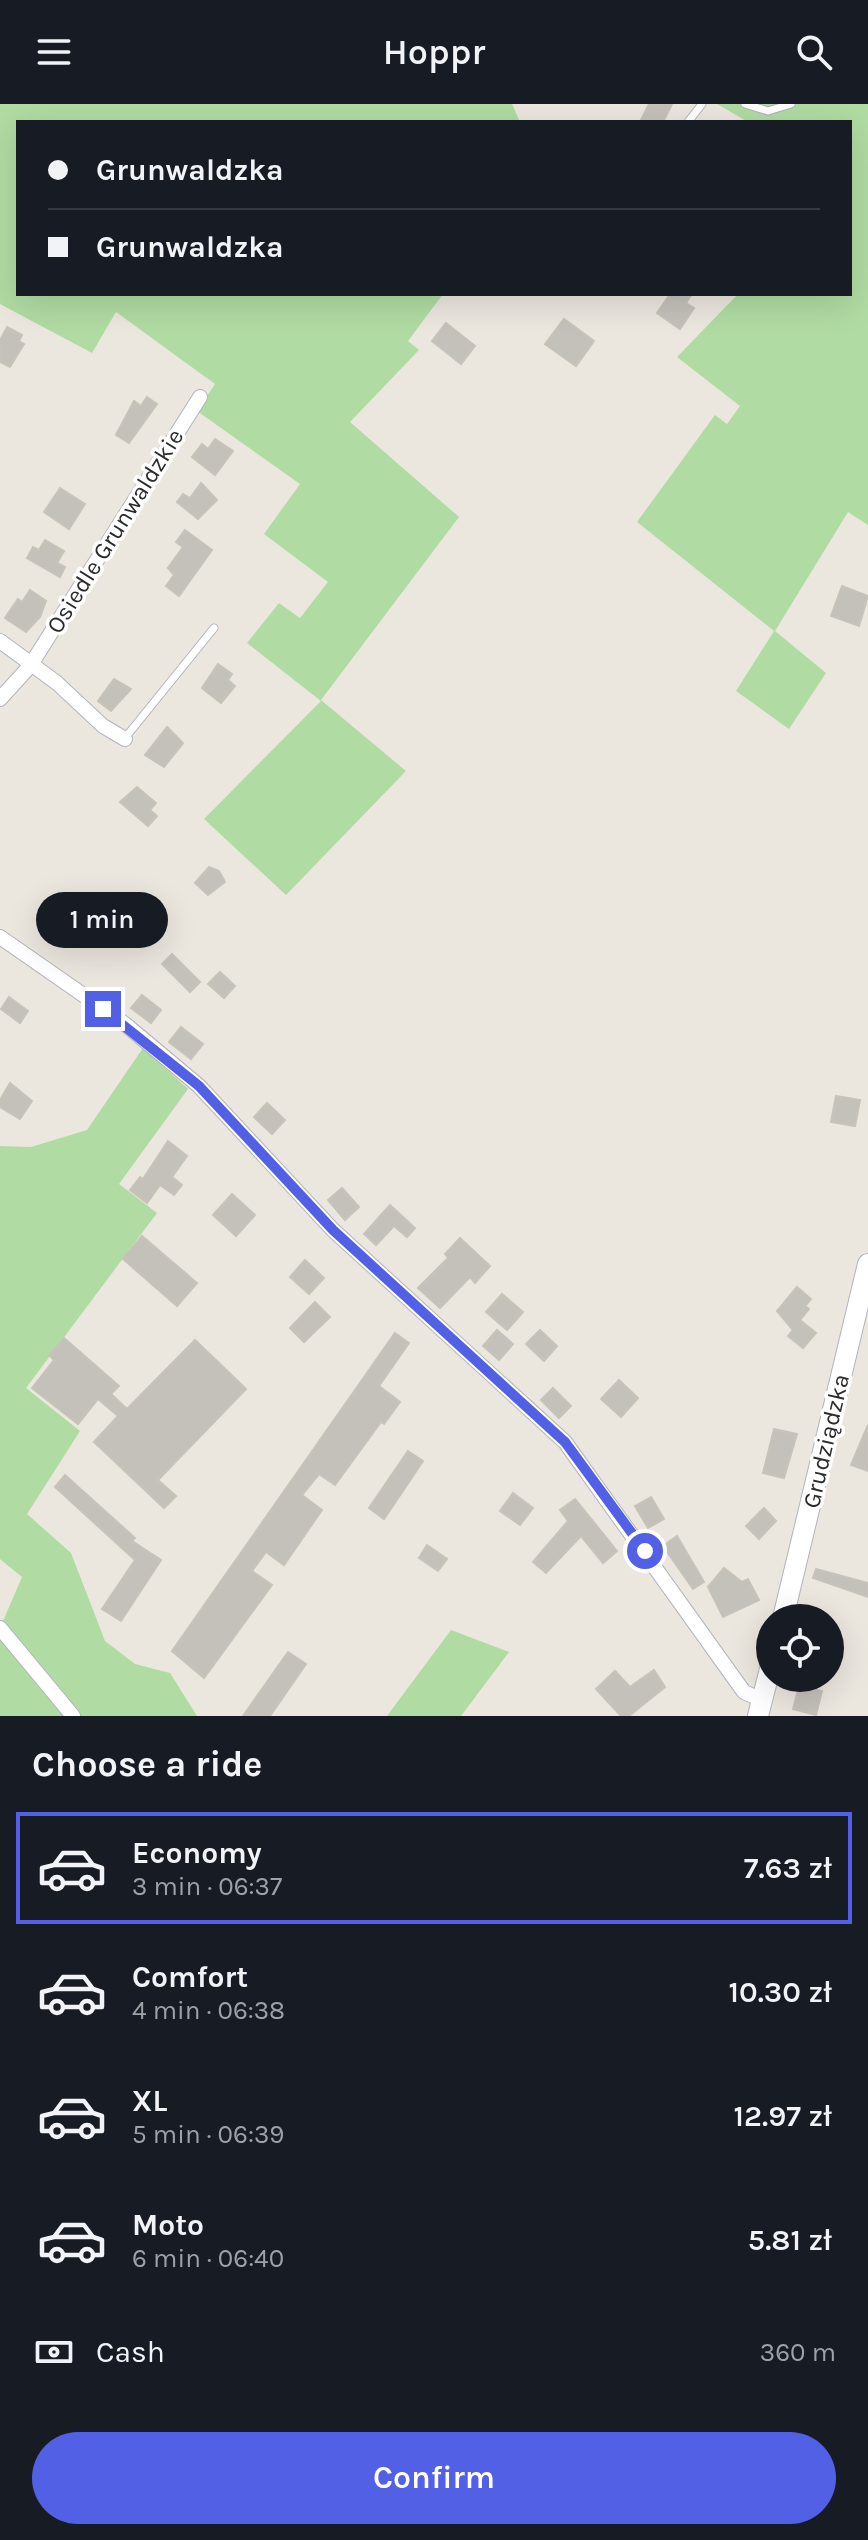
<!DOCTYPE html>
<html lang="en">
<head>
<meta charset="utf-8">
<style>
  body { margin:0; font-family:Karla,sans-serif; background:#20242c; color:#f1f3f6; height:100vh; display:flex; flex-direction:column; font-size:30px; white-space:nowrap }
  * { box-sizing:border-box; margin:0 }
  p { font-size:26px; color:#9ea1a6 }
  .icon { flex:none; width:44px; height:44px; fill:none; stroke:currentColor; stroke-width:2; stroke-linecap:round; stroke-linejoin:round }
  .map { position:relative; height:1612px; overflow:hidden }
  .details { display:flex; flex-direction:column; background:#171b24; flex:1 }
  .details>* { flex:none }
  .top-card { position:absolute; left:16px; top:16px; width:836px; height:176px; border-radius:0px; box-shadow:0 8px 32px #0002; display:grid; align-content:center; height:176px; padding:0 32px; background:#171b24 }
  .fabs { position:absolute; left:756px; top:1500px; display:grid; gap:16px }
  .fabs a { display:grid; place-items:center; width:88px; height:88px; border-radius:50%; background:#171b24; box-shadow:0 8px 32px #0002; font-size:40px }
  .end { position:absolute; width:36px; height:36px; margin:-18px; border:10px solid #5260e5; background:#fff; box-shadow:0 0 0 4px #fff }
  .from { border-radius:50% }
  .bubble { position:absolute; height:56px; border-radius:28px; background:#171b24; box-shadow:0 8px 32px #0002; font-size:26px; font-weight:600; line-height:56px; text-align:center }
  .top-card b { display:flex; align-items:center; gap:28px; height:76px; font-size:30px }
  .top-card b+b { border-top:2px solid #363941 }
  .top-card i { width:20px; height:20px; background:#f1f3f6 }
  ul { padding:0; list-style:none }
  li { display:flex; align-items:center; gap:24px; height:112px; margin:0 16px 12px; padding:0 16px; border:4px solid transparent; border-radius:0px }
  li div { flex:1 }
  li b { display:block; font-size:30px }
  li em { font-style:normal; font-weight:600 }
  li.selected { border-color:#5260e5 }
  li>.icon { width:72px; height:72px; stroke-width:1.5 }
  h2 { padding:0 32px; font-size:36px; line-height:96px }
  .pay { display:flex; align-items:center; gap:20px; height:88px; padding:0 32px; font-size:30px }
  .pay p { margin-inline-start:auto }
  .primary-button { display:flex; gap:16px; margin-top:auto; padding:16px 32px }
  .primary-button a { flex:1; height:92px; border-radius:48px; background:#5260e5; color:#fff; font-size:32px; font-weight:600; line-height:92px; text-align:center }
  header { display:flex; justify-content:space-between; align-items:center; height:104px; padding:0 32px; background:#171b24; font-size:36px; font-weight:600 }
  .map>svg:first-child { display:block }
  .green { fill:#b0dba2 }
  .building { fill:#c4c1ba; stroke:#c7c3b9; stroke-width:2 }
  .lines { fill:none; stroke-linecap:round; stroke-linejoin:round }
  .lane-casing { stroke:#b2b4bd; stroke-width:9 }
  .street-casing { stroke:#b2b4bd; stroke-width:16 }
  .secondary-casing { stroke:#b2b4bd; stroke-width:22 }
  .lane { stroke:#fff; stroke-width:7 }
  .street { stroke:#fff; stroke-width:14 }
  .secondary { stroke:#fff; stroke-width:20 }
  .route { stroke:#5260e5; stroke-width:10 }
  .labels { text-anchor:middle; stroke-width:7; stroke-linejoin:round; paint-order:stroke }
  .street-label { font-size:24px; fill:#2b2b2b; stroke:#fff }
</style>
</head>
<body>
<header><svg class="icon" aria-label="menu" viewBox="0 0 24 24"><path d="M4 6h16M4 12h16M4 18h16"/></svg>Hoppr<svg class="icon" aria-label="search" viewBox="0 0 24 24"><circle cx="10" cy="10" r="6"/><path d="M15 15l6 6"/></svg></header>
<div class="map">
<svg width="868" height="1612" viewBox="0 0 868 1612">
  <rect width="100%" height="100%" fill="#ebe7df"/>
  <!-- green -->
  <g class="green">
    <path d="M0,0H512L520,18H18V190H443L408,237L419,246L350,318L459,413L321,596L406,667L286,791L204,715L321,597L247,539L279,499L300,514L328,478L264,430L300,380L197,307L215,280L116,208L92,249L0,200Z"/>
    <path d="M717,0H868V421L848,408L775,527L826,569L789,625L736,587L774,527L637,418L715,311L727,320L740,302L677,253L738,190H850V18H748Z"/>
    <path d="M143,944L188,985L119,1080L157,1109L26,1284L80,1327L27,1410L71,1449L105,1537L135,1560L170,1569L197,1612H0V1524L22,1473L0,1455V1042L31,1043L87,1026Z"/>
    <path d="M451,1526L509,1548L461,1612H387Z"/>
  </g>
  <!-- building -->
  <g class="building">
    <path d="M649,0H672L663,18H640Z"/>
    <path d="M670,190H692L686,199L694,204L680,225L657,209Z"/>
    <path d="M564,215L594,237L576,262L545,240Z"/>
    <path d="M446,219L475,242L461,260L432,237Z"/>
    <path d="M7,223L22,231L19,237L24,240L10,263L0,258V236Z"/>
    <path d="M147,293L157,300L129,339L116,331L134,297L141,302Z"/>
    <path d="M215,335L233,347L215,371L192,353L202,340L208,345Z"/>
    <path d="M201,379L217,396L198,415L177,398L183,390L190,394Z"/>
    <path d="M60,384L85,400L69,425L44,408Z"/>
    <path d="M185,426L212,446L179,492L166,482L174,471L168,464L183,443L176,438Z"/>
    <path d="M45,436L64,447L57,459L65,463L60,473L27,454L33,443L39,446Z"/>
    <path d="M842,482L868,492L859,522L831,512Z"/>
    <path d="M30,486L46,497L40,513L26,528L5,514L18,495L22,498Z"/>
    <path d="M218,560L232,570L228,576L235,582L221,599L202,584Z"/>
    <path d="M114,575L131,585L111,607L98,597Z"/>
    <path d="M167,623L183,639L164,663L145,651Z"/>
    <path d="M137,683L156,699L150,706L157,712L148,722L120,698Z"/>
    <path d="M209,763L219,767L225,778L208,791L195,779Z"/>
    <path d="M172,850L200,878L190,888L162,860Z"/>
    <path d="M220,868L235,882L224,894L208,880Z"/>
    <path d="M142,891L161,906L151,919L131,904Z"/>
    <path d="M9,893L28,907L20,919L1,905Z"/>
    <path d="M181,923L203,940L191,955L169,938Z"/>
    <path d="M10,979L32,997L20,1015L0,1003V996Z"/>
    <path d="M836,992L860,996L855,1022L831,1018Z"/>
    <path d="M267,999L285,1016L272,1030L254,1013Z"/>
    <path d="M168,1037L187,1052L172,1073L182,1081L174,1091L160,1081L147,1099L130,1086L140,1073L143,1075Z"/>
    <path d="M342,1084L359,1103L345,1116L328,1096Z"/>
    <path d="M232,1090L255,1111L236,1132L213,1111Z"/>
    <path d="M390,1101L415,1124L407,1133L394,1122L376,1141L364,1130Z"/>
    <path d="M142,1132L197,1179L177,1202L123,1155Z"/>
    <path d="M460,1134L490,1162L475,1179L470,1173L440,1204L418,1184L448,1154L445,1150Z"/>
    <path d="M305,1156L324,1174L309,1190L290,1173Z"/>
    <path d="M797,1183L811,1195L805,1202L809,1205L800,1216L816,1229L803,1244L788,1232L793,1226L777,1207Z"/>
    <path d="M502,1190L523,1208L507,1226L486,1208Z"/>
    <path d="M315,1198L330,1213L304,1238L290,1224Z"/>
    <path d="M497,1226L513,1240L499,1256L483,1242Z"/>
    <path d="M540,1226L557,1242L544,1257L526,1240Z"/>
    <path d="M395,1229L409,1239L379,1282L400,1298L384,1320L381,1318L335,1381L319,1370L302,1391L322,1406L284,1461L266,1448L252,1467L272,1481L204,1574L172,1547Z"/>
    <path d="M64,1234L119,1282L111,1290L127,1305L195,1236L246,1285L158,1376L176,1392L164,1404L94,1338L118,1312L98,1295L78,1320L32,1284L54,1256L49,1251Z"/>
    <path d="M619,1276L638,1294L621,1313L601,1295Z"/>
    <path d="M553,1284L571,1302L559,1314L541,1296Z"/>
    <path d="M868,1321V1367L851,1361Z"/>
    <path d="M774,1325L797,1330L784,1374L763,1369Z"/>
    <path d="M408,1347L423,1357L384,1415L369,1404Z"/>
    <path d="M65,1371L135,1434L132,1437L161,1456L121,1517L102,1505L135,1456L55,1383Z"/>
    <path d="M513,1389L533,1404L520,1421L500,1407Z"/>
    <path d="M651,1393L664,1415L648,1424L635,1402Z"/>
    <path d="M575,1395L617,1447L603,1459L581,1432L546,1469L533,1458L568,1417L560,1406Z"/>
    <path d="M764,1404L776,1417L759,1435L746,1422Z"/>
    <path d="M677,1432L704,1478L693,1485L663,1442Z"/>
    <path d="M427,1441L447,1455L438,1467L419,1454Z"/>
    <path d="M724,1464L742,1478L748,1475L759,1496L723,1513L708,1483Z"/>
    <path d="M816,1465L868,1479V1493L813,1474Z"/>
    <path d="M288,1548L306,1560L270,1612H243Z"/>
    <path d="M654,1566L665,1583L629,1612H621L596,1585L615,1567L630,1583Z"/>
    <path d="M799,1582L822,1587L816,1611L793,1605Z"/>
  </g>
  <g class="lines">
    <defs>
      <g id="lane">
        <path d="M745,0L768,7L791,0"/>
        <path d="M688,18L702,0"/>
        <path d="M125,634L214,524"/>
      </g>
      <g id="street">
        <path d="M0,537L57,579L103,622L125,635"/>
        <path d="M0,595L30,562L200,293"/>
        <path d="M0,833L125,920L199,982L333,1126L565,1338L744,1588L762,1596"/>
        <path d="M0,1524L73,1612"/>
      </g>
      <g id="secondary">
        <path d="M783,1514L868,1160"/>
        <path d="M758,1612L770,1565"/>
      </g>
    </defs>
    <!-- lane casing -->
    <use href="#lane" class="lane-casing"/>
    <!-- street casing -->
    <use href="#street" class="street-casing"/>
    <!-- secondary casing -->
    <use href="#secondary" class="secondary-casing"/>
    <!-- lane -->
    <use href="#lane" class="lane"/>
    <!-- street -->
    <use href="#street" class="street"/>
    <!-- secondary -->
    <use href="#secondary" class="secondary"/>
  </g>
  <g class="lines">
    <!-- route -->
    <path class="route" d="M103,905L199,982L333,1126L565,1338L645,1447"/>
  </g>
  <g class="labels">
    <!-- street labels -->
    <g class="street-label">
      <text transform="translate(115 427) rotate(-58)" y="8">Osiedle Grunwaldzkie</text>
      <text transform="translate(826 1337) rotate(-77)" y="8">Grudziądzka</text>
    </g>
  </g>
</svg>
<div class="fabs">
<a><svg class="icon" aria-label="locate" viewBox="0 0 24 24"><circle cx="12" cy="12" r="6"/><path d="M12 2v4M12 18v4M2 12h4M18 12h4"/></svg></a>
</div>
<i class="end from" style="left:645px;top:1447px"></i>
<i class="end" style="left:103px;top:905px"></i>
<div class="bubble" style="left:36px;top:788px;width:132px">1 min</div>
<div class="top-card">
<b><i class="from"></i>Grunwaldzka</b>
<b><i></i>Grunwaldzka</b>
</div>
</div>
<section class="details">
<h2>Choose a ride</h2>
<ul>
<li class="selected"><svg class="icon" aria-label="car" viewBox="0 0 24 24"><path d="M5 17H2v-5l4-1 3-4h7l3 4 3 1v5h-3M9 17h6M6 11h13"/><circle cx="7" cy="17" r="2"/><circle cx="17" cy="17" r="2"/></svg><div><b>Economy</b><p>3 min · 06:37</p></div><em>7.63 zł</em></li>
<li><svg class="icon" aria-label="car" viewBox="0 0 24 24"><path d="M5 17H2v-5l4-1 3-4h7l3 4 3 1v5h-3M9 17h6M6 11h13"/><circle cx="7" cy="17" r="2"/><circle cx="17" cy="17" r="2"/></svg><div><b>Comfort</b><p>4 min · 06:38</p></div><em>10.30 zł</em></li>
<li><svg class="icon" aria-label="car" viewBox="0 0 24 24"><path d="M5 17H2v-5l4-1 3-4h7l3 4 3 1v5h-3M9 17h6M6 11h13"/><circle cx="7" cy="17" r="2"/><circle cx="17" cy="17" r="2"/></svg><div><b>XL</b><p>5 min · 06:39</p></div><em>12.97 zł</em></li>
<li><svg class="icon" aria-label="car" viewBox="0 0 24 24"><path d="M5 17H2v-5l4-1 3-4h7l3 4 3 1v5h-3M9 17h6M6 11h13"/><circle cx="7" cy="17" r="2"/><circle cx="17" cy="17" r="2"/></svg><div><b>Moto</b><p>6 min · 06:40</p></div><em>5.81 zł</em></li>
</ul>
<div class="pay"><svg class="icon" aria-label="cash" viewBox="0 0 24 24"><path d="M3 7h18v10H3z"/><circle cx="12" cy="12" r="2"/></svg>Cash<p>360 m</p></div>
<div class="primary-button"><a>Confirm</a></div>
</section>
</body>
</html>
